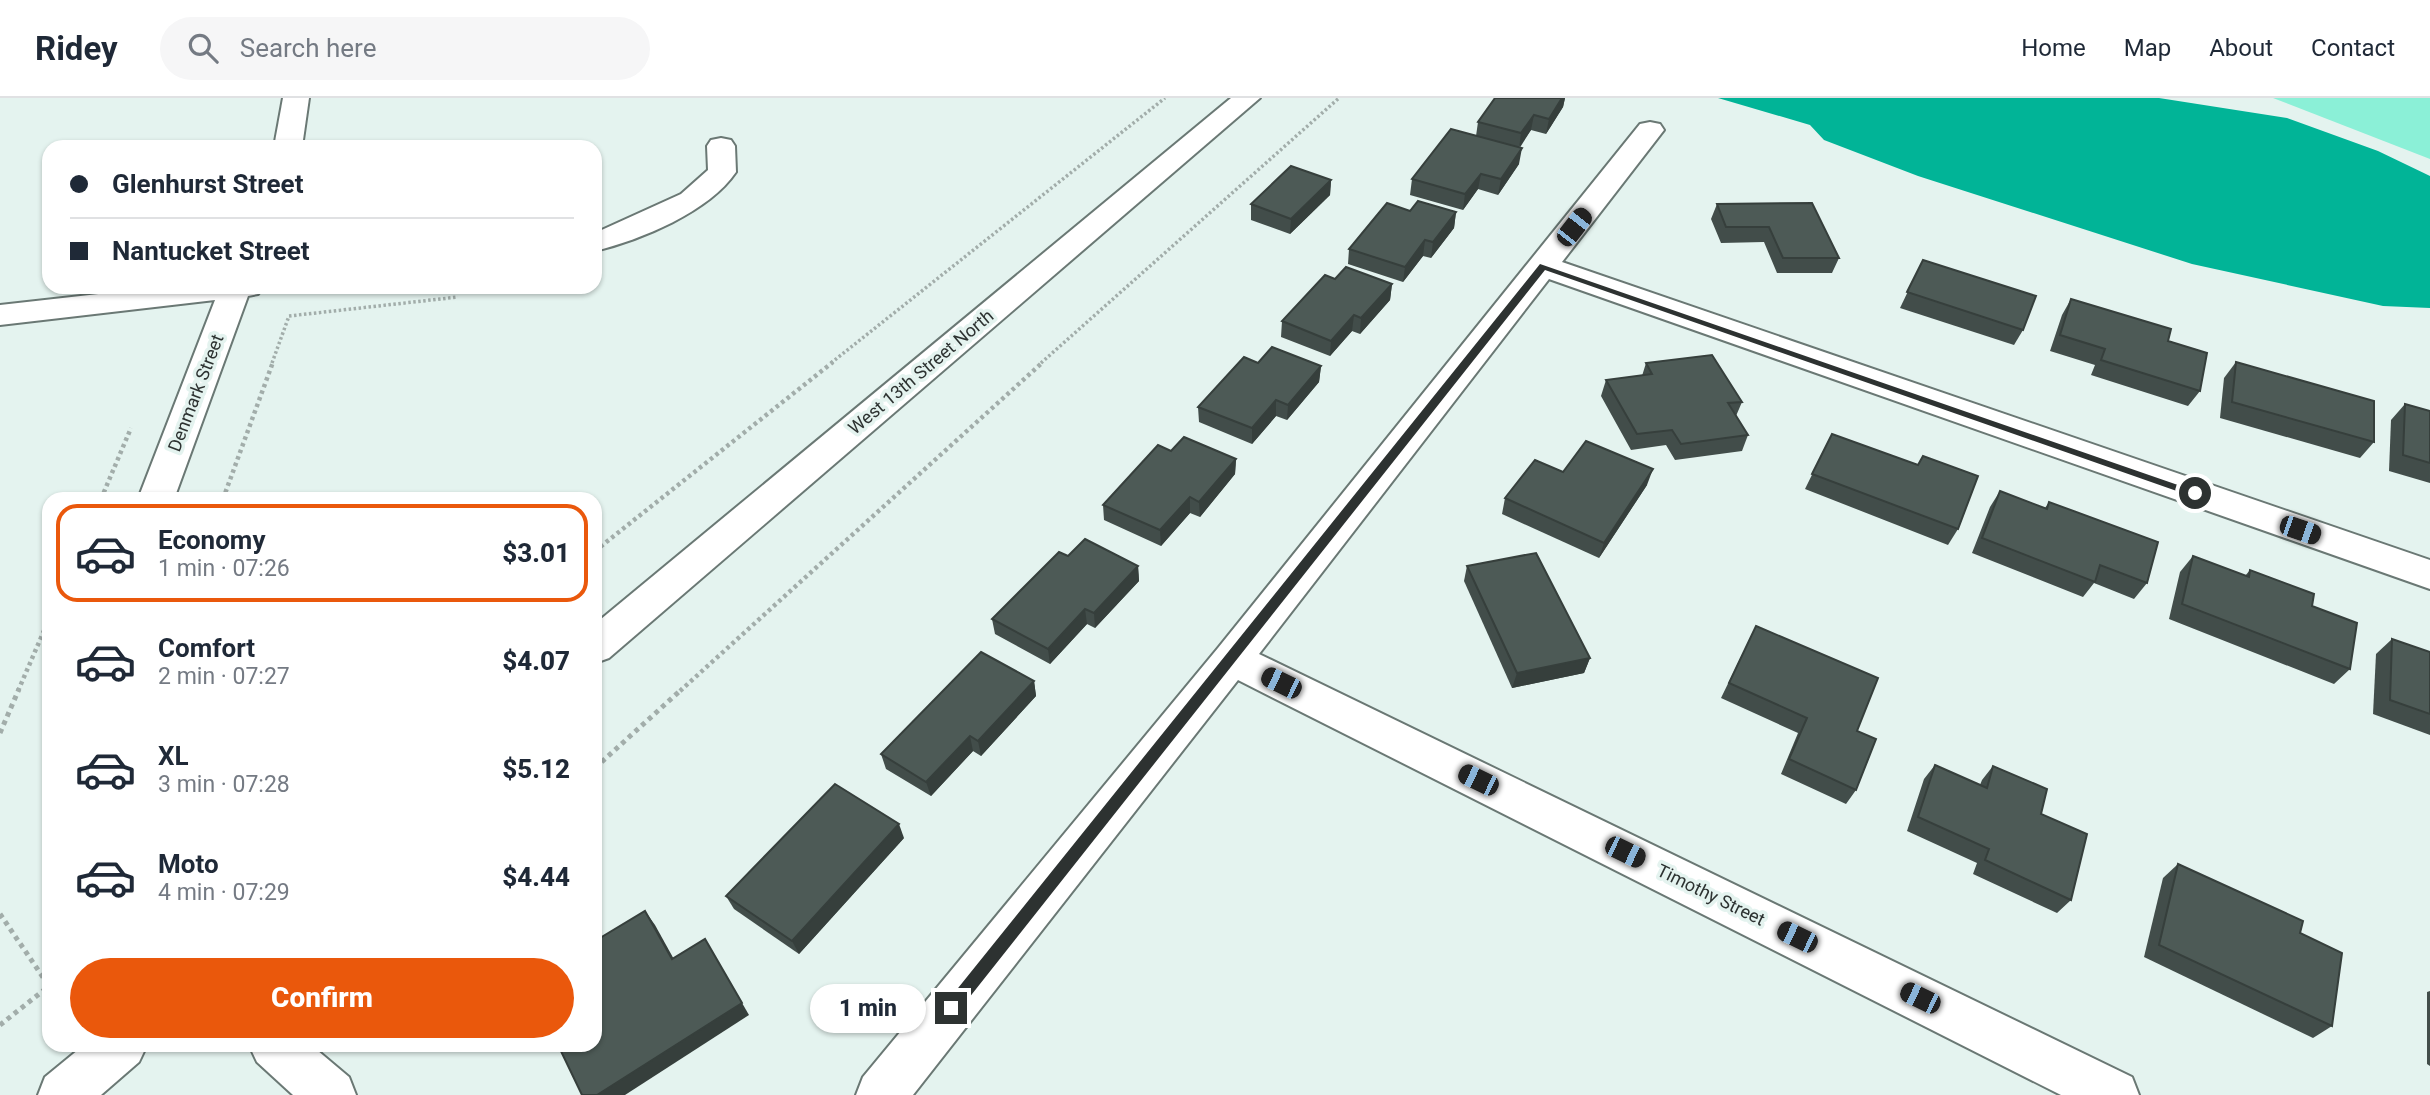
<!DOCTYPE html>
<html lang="en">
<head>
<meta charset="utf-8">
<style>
  body { margin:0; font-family:Roboto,sans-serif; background:#f6f6f7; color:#1f2937; height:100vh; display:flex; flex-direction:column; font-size:26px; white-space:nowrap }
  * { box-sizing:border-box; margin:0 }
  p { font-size:23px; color:#747a83 }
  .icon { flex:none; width:38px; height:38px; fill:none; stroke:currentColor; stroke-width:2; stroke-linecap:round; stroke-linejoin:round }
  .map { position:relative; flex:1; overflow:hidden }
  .panel { position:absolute; left:42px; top:394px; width:560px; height:560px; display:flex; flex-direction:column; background:#fff; border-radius:21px; box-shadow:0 2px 5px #0004 }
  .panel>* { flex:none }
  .top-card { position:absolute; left:42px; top:42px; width:560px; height:154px; border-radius:21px; box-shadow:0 2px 5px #0004; display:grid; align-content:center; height:154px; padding:0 28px; background:#fff }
  .end { position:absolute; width:32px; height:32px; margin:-16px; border:9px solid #2d3231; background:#fff; box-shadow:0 0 0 4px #fff }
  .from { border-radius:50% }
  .bubble { position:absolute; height:49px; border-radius:24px; background:#fff; box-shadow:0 2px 5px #0004; font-size:23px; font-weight:800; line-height:49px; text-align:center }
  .car { position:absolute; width:21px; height:42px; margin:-21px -10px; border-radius:9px; box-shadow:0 0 5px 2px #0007; background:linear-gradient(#222 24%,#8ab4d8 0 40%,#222 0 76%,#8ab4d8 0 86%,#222 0) }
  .top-card b { display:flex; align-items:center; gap:24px; height:66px; font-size:26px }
  .top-card b+b { border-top:2px solid #e0e1e3 }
  .top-card i { width:18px; height:18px; background:#1f2937 }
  ul { padding:12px 0 0; list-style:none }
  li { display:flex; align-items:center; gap:21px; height:98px; margin:0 14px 10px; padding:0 14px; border:4px solid transparent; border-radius:21px }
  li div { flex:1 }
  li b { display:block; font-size:26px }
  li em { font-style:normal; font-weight:800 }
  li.active { border-color:#ea580c }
  li>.icon { width:63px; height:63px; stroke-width:1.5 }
  .action { display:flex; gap:14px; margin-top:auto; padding:14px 28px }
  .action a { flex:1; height:80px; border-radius:42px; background:#ea580c; color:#fff; font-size:28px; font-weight:800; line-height:80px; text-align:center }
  header { display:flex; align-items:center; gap:42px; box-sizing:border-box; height:98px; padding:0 35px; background:#fff; border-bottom:2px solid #e0e1e3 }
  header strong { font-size:33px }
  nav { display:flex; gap:38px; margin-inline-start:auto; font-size:24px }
  .search { width:490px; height:63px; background:#f6f6f7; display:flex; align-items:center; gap:18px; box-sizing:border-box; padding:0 24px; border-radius:38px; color:#747a83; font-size:26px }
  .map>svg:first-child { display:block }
  .green { fill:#8bf0d7 }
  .water { fill:#01b497 }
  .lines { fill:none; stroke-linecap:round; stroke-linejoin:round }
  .minor-casing { stroke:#6a7874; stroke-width:4 }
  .tertiary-casing { stroke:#6a7874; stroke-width:4 }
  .path-far2 { stroke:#a2adaa; stroke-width:3.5; stroke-dasharray:2.5 2.5; stroke-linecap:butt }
  .path-far1 { stroke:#a2adaa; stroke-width:4.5; stroke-dasharray:3.5 3.5; stroke-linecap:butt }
  .path { stroke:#a2adaa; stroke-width:5; stroke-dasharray:4.5 4.5; stroke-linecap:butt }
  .minor { fill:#fff; fill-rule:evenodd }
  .tertiary { fill:#fff; fill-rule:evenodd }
  .wall { fill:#424d4a }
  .shaded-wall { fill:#363f3c }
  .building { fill:#4d5a56; stroke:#363f3c; stroke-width:2 }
  .route { fill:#2d3231 }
  .labels { text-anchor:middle; stroke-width:7; stroke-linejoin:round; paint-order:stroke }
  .street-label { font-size:18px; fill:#2d3231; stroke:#e4f3ef }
</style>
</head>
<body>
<header>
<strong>Ridey</strong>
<div class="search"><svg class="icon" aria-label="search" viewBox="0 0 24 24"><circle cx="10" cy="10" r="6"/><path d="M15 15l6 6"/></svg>Search here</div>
<nav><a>Home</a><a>Map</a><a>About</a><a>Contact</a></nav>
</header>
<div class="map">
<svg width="2430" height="997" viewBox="0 0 2430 997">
  <rect width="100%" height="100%" fill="#e4f3ef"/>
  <!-- green -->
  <path class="green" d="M2273,0H2430V61Z"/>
  <!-- water -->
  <path class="water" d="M1718,0H2159L2287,20L2378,53L2430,78V210L2383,208L2192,166L1918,78L1824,42L1810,27Z"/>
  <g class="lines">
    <defs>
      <g id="minor">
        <path d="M283,0H309L302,49H274Z"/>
        <path d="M1650,24L1660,26L1664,32L1562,164L2430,462V491L1549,181L1259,556L2132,979L2139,997H2061L1238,582L913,997H856L863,979L1218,550L1640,26Z"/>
        <path d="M721,40L731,42L735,48L736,74C709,114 640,142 595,153V135L681,96L708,72L707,48L711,42Z"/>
        <path d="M161,189H263L258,196L248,198L174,401H138L215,202L0,227V207Z"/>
        <path d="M249,947H311L349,979L356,997H293L257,964Z"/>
      </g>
      <g id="tertiary">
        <path d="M1231,0H1260L609,560L595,565V526Z"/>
        <path d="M84,947H147L139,964L101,997H38L45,979Z"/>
      </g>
    </defs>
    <!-- minor casing -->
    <use href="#minor" class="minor-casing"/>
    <!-- tertiary casing -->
    <use href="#tertiary" class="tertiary-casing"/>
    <!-- path-far2 -->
    <g class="path-far2">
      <path d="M272,265L289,218L458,199"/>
      <path d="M831,265L1165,0"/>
      <path d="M1041,265L1339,0"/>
    </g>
    <!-- path-far1 -->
    <g class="path-far1">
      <path d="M101,401L131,330"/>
      <path d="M223,401L273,264"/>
      <path d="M595,453L833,264"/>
      <path d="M18,593L49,521"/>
      <path d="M680,593L1043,264"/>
    </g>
    <!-- path -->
    <g class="path">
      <path d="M0,635L19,591"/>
      <path d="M595,670L682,591"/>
      <path d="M0,816L49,888"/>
      <path d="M0,927L49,888"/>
    </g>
    <!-- minor -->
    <use href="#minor" class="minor"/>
    <!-- tertiary -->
    <use href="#tertiary" class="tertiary"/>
  </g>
  <!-- wall -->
  <g class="wall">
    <path d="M1495,0H1565L1563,9L1546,36L1531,32L1519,49V66L1498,97L1478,91L1463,112L1410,97L1412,81L1476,38L1478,24Z"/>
    <path d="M1331,82L1330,97L1290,136L1251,122V106Z"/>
    <path d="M1717,106L1839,160L1832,175H1777L1764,144L1721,145L1711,121Z"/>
    <path d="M1410,113L1456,114L1454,130L1431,160L1423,158L1403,184L1348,166L1349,151Z"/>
    <path d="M1923,162L2023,232L2014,247L1900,210Z"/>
    <path d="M1335,181L1392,186L1390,202L1360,236L1352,233L1330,258L1281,239L1282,223Z"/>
    <path d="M2071,201L2168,243L2200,293L2188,308L2091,277L2095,267L2050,253L2062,217Z"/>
    <path d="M2236,264L2374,344L2360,360L2220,320L2224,280Z"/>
    <path d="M1258,265L1321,268L1319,284L1287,322L1276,318L1252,346L1199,324L1198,309Z"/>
    <path d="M1646,265L1742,304L1736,318L1748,337L1742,353L1675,362L1666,347L1631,352L1601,298L1606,282L1642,278Z"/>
    <path d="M2405,306L2430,313V385L2389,373L2391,322Z"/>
    <path d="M1832,336L1918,367L1923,358L1958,431L1948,447L1805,391Z"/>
    <path d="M1171,353L1236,361L1235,376L1200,419L1190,415L1161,448L1104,422L1103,407Z"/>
    <path d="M1563,374L1647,387L1599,460L1502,416L1505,400Z"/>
    <path d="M2000,393L2045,410L2049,404L2147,485L2134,501L2094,485L2083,499L1972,455L1990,409Z"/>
    <path d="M1068,458L1138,468L1139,483L1095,530L1087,526L1050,566L995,536L992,521Z"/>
    <path d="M2193,458L2245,478L2250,472L2312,508L2350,571L2334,586L2169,521L2180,474Z"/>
    <path d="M1467,468L1590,560L1584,575L1512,590L1464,483Z"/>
    <path d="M1756,528L1857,633L1856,692L1846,706L1781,676L1798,635L1721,600Z"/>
    <path d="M2392,541L2430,554V637L2373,616L2376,556Z"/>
    <path d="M1034,583L1036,598L981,658L973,653L931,698L886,671L881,656Z"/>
    <path d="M1935,667L1980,687L1982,682L1993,668L2041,716L2071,802L2057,815L1973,776L1977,765L1907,733L1924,681Z"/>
    <path d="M904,740L799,856L734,811L726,798Z"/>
    <path d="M2178,766L2300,835L2332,928L2313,940L2144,859L2163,780Z"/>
    <path d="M2430,893V968L2427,966V894Z"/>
  </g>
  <!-- shaded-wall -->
  <g class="shaded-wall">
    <path d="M1562,0H1565L1563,9L1546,36L1549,21Z"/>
    <path d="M1534,17L1531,32L1519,51L1521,35Z"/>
    <path d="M1522,50L1519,66L1498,97L1501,81Z"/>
    <path d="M1481,76L1478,91L1463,112L1465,96Z"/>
    <path d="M1331,82L1330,97L1290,136L1291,121Z"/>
    <path d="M1456,114L1454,130L1431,160L1433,144Z"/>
    <path d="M1425,142L1423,158L1403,184L1405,169Z"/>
    <path d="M1392,186L1390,202L1360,236L1361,220Z"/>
    <path d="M1354,217L1352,233L1330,258L1331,243Z"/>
    <path d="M1321,268L1319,284L1287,322L1288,307Z"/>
    <path d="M1276,302V318L1252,346V330Z"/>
    <path d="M1236,361L1235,376L1200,419L1199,404Z"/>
    <path d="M1653,371L1647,387L1599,460L1604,445Z"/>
    <path d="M1190,399V415L1161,448L1160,432Z"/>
    <path d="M1138,468L1139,483L1095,530L1094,515Z"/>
    <path d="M1085,511L1087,526L1050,566L1048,551Z"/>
    <path d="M1590,560L1584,575L1512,590L1517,575Z"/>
    <path d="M1034,583L1036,598L981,658L978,643Z"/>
    <path d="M970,638L973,653L931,698L926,684Z"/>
    <path d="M899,726L904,740L799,856L792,843Z"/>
    <path d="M645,813L655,827L681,874L672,861Z"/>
    <path d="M705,841L749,917L625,997H597Z"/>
  </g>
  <!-- building -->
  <g class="building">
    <path d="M1495,0H1562L1549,21L1534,17L1521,35L1478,24Z"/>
    <path d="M1451,31L1522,50L1501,81L1481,76L1465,96L1412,81Z"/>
    <path d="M1291,68L1331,82L1291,121L1251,106Z"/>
    <path d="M1418,103L1456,114L1433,144L1425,142L1405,169L1349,151L1387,105L1410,113Z"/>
    <path d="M1812,105L1839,160H1783L1769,129H1726L1717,106Z"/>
    <path d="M1923,162L2036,198L2023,232L1907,194Z"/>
    <path d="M1346,169L1392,186L1361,220L1354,217L1331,243L1282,223L1325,177L1335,181Z"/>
    <path d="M2071,201L2171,231L2168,243L2207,255L2200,293L2101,262L2105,251L2060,237Z"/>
    <path d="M1272,249L1321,268L1288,307L1276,302L1252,330L1198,309L1244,259L1258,265Z"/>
    <path d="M1712,257L1742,304L1728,305L1748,337L1681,346L1672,332L1637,336L1606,282L1652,276L1646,265Z"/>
    <path d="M2236,264L2374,303V344L2232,304Z"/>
    <path d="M2405,306L2430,313V365L2403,357Z"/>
    <path d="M1832,336L1918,367L1923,358L1978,378L1958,431L1812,376Z"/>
    <path d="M1184,339L1236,361L1199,404L1190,399L1160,432L1103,407L1158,347L1171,353Z"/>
    <path d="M1586,343L1653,371L1604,445L1505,400L1535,362L1563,374Z"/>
    <path d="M2000,393L2047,411L2049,404L2158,444L2147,485L2100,467L2095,484L1982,440Z"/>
    <path d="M1085,441L1138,468L1094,515L1085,511L1048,551L992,521L1059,454L1068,458Z"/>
    <path d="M1536,455L1590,560L1517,575L1467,468Z"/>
    <path d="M2193,458L2249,479L2250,472L2314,496L2312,508L2357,525L2350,571L2182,506Z"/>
    <path d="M1756,528L1878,580L1857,633L1876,641L1856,692L1789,661L1807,620L1729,585Z"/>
    <path d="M2392,541L2430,554V616L2390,602Z"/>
    <path d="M981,554L1034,583L978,643L970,638L926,684L881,656Z"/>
    <path d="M1935,667L1987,690L1993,668L2047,691L2041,716L2087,736L2071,802L1985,762L1989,751L1918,719Z"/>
    <path d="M835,686L899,726L792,843L726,798Z"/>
    <path d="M2178,766L2303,823L2300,835L2342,855L2332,928L2159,847Z"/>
    <path d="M645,813L672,861L705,841L742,905L597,997H582L558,947H595V843Z"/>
  </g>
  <!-- route -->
  <path class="route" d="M1540,166L2201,395L2195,399L2191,398L1545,172L957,915H946V905Z"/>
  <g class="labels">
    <!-- street labels -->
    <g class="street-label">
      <text transform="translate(921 274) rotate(-40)" y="6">West 13th Street North</text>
      <text transform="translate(196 295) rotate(-69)" y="6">Denmark Street</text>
      <text transform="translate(1711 797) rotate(26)" y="6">Timothy Street</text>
    </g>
  </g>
</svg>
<i class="end from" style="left:2195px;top:395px"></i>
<i class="end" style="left:951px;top:910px"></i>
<div class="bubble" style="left:810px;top:886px;width:116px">1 min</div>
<i class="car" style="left:1574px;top:129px;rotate:38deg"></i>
<i class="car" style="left:2300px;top:432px;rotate:109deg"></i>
<i class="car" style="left:1281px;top:585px;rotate:296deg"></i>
<i class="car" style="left:1478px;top:682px;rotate:296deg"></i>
<i class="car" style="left:1625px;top:754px;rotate:116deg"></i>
<i class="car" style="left:1797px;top:839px;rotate:296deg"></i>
<i class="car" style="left:1920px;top:900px;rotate:296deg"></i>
<div class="top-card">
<b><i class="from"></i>Glenhurst Street</b>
<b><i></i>Nantucket Street</b>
</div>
<section class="panel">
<ul>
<li class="active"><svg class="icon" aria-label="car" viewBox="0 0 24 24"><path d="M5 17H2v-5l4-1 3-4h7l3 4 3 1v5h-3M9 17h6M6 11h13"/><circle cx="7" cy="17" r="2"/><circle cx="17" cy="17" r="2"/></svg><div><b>Economy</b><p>1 min · 07:26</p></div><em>$3.01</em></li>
<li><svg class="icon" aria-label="car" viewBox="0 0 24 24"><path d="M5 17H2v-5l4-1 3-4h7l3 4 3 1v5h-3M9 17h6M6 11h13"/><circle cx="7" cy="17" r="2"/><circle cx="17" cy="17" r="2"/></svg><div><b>Comfort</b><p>2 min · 07:27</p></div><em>$4.07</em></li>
<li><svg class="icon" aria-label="car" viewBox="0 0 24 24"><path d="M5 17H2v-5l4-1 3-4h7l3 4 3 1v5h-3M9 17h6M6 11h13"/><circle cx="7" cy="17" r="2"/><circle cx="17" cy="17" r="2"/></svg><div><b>XL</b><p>3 min · 07:28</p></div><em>$5.12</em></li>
<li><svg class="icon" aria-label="car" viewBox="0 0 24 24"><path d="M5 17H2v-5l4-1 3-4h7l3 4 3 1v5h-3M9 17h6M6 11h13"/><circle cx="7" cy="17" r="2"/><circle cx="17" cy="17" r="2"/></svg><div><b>Moto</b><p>4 min · 07:29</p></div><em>$4.44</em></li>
</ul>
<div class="action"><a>Confirm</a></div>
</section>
</div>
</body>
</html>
